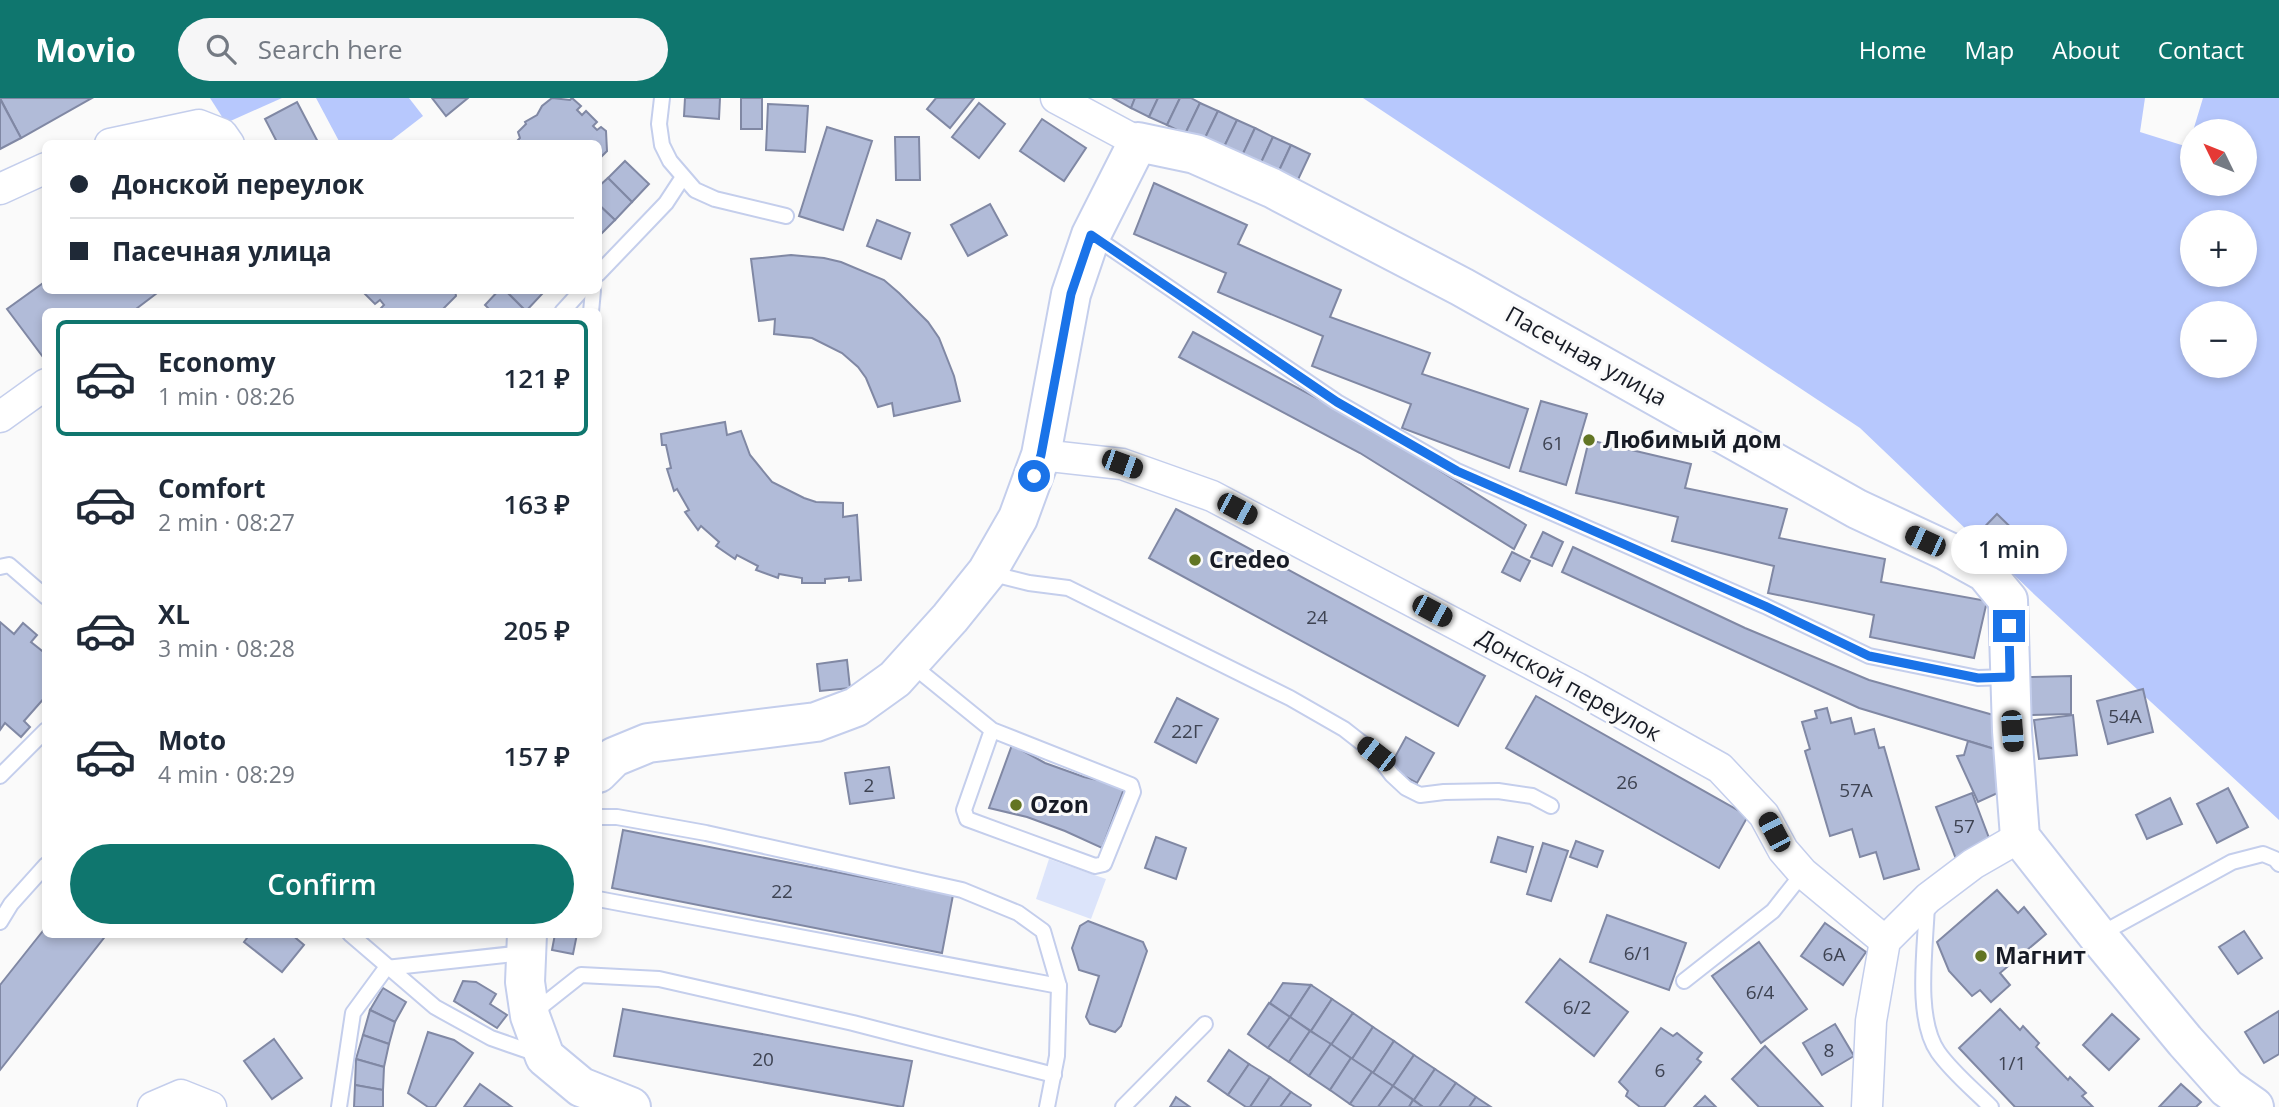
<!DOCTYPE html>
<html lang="en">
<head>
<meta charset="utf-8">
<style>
  body { margin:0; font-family:"Open Sans",sans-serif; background:#f6f6f7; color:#1f2937; height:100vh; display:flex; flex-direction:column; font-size:26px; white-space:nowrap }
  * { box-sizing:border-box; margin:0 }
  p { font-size:23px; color:#747a83 }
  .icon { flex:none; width:38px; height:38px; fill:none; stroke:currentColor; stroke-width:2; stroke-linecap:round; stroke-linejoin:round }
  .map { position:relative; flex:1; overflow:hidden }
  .side { position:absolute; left:42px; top:210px; width:560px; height:630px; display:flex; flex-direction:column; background:#fff; border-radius:10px; box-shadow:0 4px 10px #0003 }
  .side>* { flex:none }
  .top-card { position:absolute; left:42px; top:42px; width:560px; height:154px; border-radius:10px; box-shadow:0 4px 10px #0003; display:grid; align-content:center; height:154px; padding:0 28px; background:#fff }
  .needle { width:46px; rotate:313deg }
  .fabs { position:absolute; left:2180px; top:21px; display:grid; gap:14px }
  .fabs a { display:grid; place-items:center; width:77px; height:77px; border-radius:50%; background:#fff; box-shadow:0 4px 10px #0003; font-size:35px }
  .end { position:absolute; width:32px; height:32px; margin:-16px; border:9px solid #1a73e8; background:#fff; box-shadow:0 0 0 4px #fff }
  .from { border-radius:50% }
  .bubble { position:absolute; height:49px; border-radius:24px; background:#fff; box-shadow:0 4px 10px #0003; font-size:23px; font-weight:600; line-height:49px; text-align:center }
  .car { position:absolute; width:21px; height:42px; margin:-21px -10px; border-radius:9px; box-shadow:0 0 5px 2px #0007; background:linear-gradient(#222 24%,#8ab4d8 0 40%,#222 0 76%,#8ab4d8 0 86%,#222 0) }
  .top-card b { display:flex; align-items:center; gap:24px; height:66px; font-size:26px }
  .top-card b+b { border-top:2px solid #e0e1e3 }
  .top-card i { width:18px; height:18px; background:#1f2937 }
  ul { padding:12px 0 0; list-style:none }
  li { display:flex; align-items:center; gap:21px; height:116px; margin:0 14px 10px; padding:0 14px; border:4px solid transparent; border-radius:10px }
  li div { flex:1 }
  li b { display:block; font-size:26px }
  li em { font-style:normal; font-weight:600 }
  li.current { border-color:#0f766e }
  li>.icon { width:63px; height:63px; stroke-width:1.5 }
  .primary-button { display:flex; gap:14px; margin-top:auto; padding:14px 28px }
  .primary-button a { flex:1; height:80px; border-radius:42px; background:#0f766e; color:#fff; font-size:28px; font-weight:600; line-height:80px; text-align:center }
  header { display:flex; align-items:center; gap:42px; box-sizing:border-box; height:98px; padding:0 35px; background:#0f766e; color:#fff }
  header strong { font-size:33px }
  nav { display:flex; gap:38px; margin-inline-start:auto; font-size:24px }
  .search { width:490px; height:63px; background:#f6f6f7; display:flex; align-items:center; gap:18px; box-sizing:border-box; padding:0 24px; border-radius:38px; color:#747a83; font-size:26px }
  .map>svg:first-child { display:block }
  .green { fill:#dce4fa }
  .forest { fill:#b7c8fd; fill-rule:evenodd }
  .building { fill:#b1bbd8; stroke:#8088a4; stroke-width:2 }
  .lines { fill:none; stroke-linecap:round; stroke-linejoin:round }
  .lane-casing { stroke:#c4ceec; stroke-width:18 }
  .street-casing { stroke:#c4ceec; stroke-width:33 }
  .secondary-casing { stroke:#c4ceec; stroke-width:42 }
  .lane { stroke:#fff; stroke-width:14 }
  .street { stroke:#fff; stroke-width:30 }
  .secondary { stroke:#fff; stroke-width:38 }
  .route { stroke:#1a73e8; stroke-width:9 }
  .poi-dot { fill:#627523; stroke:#fafafa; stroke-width:2.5 }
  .labels { text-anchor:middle; stroke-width:6; stroke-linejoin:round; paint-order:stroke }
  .number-label { font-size:19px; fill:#3e4352 }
  .street-label { font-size:23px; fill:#171b25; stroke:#fafafa }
  .poi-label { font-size:23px; font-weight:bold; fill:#171b25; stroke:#fafafa; text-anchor:start }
</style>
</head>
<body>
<header>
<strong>Movio</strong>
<div class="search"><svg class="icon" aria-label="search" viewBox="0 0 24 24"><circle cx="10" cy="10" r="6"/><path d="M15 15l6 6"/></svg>Search here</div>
<nav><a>Home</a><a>Map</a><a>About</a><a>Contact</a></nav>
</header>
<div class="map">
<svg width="2279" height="1009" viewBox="0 0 2279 1009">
  <rect width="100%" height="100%" fill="#fafafa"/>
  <!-- green -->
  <path class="green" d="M1049,761L1106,781L1091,821L1036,801Z"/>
  <!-- forest -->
  <g class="forest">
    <path d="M210,0H282L226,25Z"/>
    <path d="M316,0H409L423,18L388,45H340Z"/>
    <path d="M1363,0H2145L2140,34L2188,49L2193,34V86H2245V33H2193L2203,0H2279V722L2036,498L1860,330ZM2193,124H2245V177H2193ZM2193,215H2245V268H2193Z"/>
  </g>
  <!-- building -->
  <g class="building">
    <path d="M0,0H92L21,40Z"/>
    <path d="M432,0H468L446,18Z"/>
    <path d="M552,0L570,2L572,0L581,8L577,12L582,17L586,13L597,24L593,28L597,32L601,29L606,33L607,53L598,62V46H520L517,43L520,40L518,34L526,26L525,24L537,17L542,8Z"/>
    <path d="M685,0H720L719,21L684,18Z"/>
    <rect x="741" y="0" width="21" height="31"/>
    <path d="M936,0H974L950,30L927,11Z"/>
    <path d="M1113,0H1135L1131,10Z"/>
    <path d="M1135,0H1158L1149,19L1131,10Z"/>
    <path d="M1158,0H1180L1167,27L1149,19Z"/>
    <path d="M1180,0H1191L1200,5L1185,36L1167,27Z"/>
    <path d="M0,1L21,40L0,51Z"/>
    <path d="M297,4L319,46H278L265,21Z"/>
    <path d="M979,5L1005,26L979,60L952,39Z"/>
    <path d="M1200,5L1218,13L1203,44L1185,36Z"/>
    <path d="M768,6L808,8L805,54L766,52Z"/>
    <path d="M1218,13L1237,22L1222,53L1203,44Z"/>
    <path d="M1042,21L1086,50L1064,83L1020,53Z"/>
    <path d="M1237,22L1255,30L1240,62L1222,53Z"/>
    <path d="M827,29L872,43L843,132L799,118Z"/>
    <path d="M1255,30L1273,39L1258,71L1240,62Z"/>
    <path d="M895,39H919L920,82H896Z"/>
    <path d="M1273,39L1291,47L1276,79L1258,71Z"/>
    <path d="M1291,47L1310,56L1295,88L1276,79Z"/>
    <path d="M625,63L649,86L632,104L608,80Z"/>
    <path d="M608,80L632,104L615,122L598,106V89Z"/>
    <path d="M1154,85L1247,127L1238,146L1341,192L1330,219L1430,255L1422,276L1528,311L1509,370L1402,330L1411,306L1312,268L1323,238L1218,194L1226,175L1134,136Z"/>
    <path d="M598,106L615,122L598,139Z"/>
    <path d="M990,106L1007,137L968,158L951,127Z"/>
    <path d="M877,122L910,135L901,161L867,148Z"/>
    <path d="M791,157L824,160L841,164L884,182L899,195L928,224L939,240L954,278L960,303L894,318L892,305L878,309L866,280L858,269L842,255L812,240L774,236L775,221L759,223L751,161Z"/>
    <path d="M46,183V192H161L132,214H46V263L7,211Z"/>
    <path d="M369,192H455L456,198L440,214H384L381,210L384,207L380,202L375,206L365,196Z"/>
    <path d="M499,192H505L526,213L492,214L485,207Z"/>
    <path d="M505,192H541L543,195L526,213Z"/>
    <path d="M1193,234L1371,329L1526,427L1514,451L1360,355L1179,259Z"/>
    <path d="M1541,303L1587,316L1566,387L1520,373Z"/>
    <path d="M725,324L727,337L741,333L750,357L772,384L804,400L816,404L843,405V419L857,417L861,482L849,483V479L825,481V485H802V480L779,476L778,480L756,472L758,468L737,457L735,461L716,448L719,444L701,428L698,432L685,414L689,412L677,391L674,393L667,371L671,370L666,347H662L661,336Z"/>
    <path d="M1589,342L1691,366L1685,390L1787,411L1779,440L1885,461L1881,484L1987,503L1974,560L1870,539L1874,517L1768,495L1774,468L1672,443L1678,419L1576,395Z"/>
    <path d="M1176,411L1485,578L1458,628L1149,460Z"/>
    <path d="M1997,416L2030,448L2001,478L1968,446Z"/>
    <path d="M1543,434L1563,444L1552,468L1531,459Z"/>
    <path d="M1573,449L1745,530L1869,582L2004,620L1995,651L1859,610L1562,474Z"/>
    <path d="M1512,454L1530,463L1520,483L1502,474Z"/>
    <path d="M0,524L14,536L23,525L37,537L31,544L46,556V598L24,623L30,629L21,639L5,625L0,632Z"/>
    <path d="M847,562L850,590L820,593L817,566Z"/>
    <path d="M2071,578V616L2030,617V579Z"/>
    <path d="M2143,591L2153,634L2108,646L2097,603Z"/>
    <path d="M1536,598L1748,718L1719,770L1506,650Z"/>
    <path d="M1177,600L1218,621L1196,665L1155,644Z"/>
    <path d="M1827,610L1831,625L1851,620L1855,636L1874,631L1879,650L1884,649L1919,771L1884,781L1876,754L1860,759L1852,731L1830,738L1805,653L1810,651L1802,624L1817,620L1815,613Z"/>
    <path d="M2073,617L2077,657L2039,661L2034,622Z"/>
    <path d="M1406,639L1434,655L1417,685L1389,670Z"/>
    <path d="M1968,643L2001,653L2013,688L1978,704L1957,658L1964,657Z"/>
    <path d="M1012,647L1045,665L1084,679L1125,688L1102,750L1065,733L1027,719L989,710Z"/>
    <path d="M889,669L894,700L850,706L845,675Z"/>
    <path d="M2228,690L2248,729L2217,745L2197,706Z"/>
    <path d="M1972,695L1992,748L1956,761L1936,709Z"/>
    <path d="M2170,700L2182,726L2147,741L2136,717Z"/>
    <path d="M623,732L953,797L942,855L612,790Z"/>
    <path d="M1156,739L1186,750L1176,781L1145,770Z"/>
    <path d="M1498,739L1533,749L1526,774L1491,764Z"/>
    <path d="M1576,743L1603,753L1597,769L1570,759Z"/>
    <path d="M1543,745L1568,753L1551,803L1527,796Z"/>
    <path d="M1997,792L2018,815L2024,809L2046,836L2000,875L2010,887L1991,904L1980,892L1972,898L1949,873L1937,844Z"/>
    <path d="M1607,817L1686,845L1669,892L1590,864Z"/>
    <path d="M1088,823L1143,844L1147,853L1121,928L1115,934L1090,926L1086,919L1099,878L1079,872L1072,850L1080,828Z"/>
    <path d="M1825,825L1866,854L1843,887L1801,858Z"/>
    <path d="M46,829V836H107L0,972V887Z"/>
    <path d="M2244,833L2262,860L2238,876L2219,849Z"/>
    <path d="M250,836H291L304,847L282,874L244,844Z"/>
    <path d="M555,836H577L573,856L552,852Z"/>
    <path d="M1759,844L1807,911L1761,945L1712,878Z"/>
    <path d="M1560,861L1628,914L1594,958L1526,904Z"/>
    <path d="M463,883L476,884L496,896L490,906L507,917L497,930L454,903Z"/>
    <path d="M1283,885L1311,887L1290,919L1270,905Z"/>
    <path d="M1311,887L1332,901L1311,933L1290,919Z"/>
    <path d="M383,890L406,904L395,924L370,912Z"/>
    <path d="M1332,901L1353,915L1331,947L1311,933Z"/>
    <path d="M1269,905L1290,919L1268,950L1248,936Z"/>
    <path d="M623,911L912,963L903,1009L614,958Z"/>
    <path d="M2000,911L2020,932L2023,928L2039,945L2036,949L2068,982L2070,979L2086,995L2082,998L2093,1009H2015L1959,950Z"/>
    <path d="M370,912L395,924L389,946L363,937Z"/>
    <path d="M2279,913V956L2264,965L2245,934Z"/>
    <path d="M1353,915L1373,929L1352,961L1331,947Z"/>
    <path d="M2112,916L2139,941L2109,972L2083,947Z"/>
    <path d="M1290,919L1310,933L1289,964L1268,950Z"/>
    <path d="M1835,926L1854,958L1822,977L1803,945Z"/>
    <path d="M1373,929L1394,943L1373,975L1352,961Z"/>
    <path d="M1661,930L1673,938L1677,935L1702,955L1697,961L1701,964L1664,1009H1640L1626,998L1628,993L1619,984Z"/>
    <path d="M1310,933L1331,946L1309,978L1289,964Z"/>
    <path d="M428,934L454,942L473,955L435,1009H428L408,995Z"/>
    <path d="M363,937L389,946L384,969L356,961Z"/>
    <path d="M274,941L302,980L272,1001L244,963Z"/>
    <path d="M1394,943L1414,957L1393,988L1373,975Z"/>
    <path d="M1331,946L1351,960L1330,992L1309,978Z"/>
    <path d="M1765,948L1823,1009H1759L1732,981Z"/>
    <path d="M1229,952L1249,966L1228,997L1208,983Z"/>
    <path d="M1414,957L1435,971L1414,1002L1393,988Z"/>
    <path d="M1351,960L1372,974L1350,1006L1330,992Z"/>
    <path d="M356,961L384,969L383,992L355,987Z"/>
    <path d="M1249,966L1270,979L1250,1009H1246L1228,997Z"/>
    <path d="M1435,971L1456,985L1439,1009H1423L1414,1002Z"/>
    <path d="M1372,974L1393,988L1378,1009H1355L1350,1006Z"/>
    <path d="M1270,979L1291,994L1280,1009H1250Z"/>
    <path d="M1456,985L1476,999L1469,1009H1439Z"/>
    <path d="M480,986L512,1009H464Z"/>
    <path d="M2181,986L2201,1004L2196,1009H2159Z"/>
    <path d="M355,987L383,992V1009H354Z"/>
    <path d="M1393,988L1413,1002L1409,1009H1378Z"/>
    <path d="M1291,994L1311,1007L1310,1009H1280Z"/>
    <path d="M1705,998L1716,1009H1694Z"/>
    <path d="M1176,999L1190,1009H1170Z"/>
    <path d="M1476,999L1491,1009H1469Z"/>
    <path d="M1413,1002L1423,1009H1409Z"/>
  </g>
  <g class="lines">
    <defs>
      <g id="lane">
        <path d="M662,0L659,26L662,47L670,63L695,92L715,101L786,118"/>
        <path d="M1093,138L1337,304L1457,373L1765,508L1869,558L1978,580L2007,579"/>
        <path d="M598,176L666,105L683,79"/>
        <path d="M562,214L582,192"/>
        <path d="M591,214L593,192"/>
        <path d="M0,469L9,467L46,499"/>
        <path d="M989,475L1029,485L1068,490L1290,600L1344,631L1376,656L1392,677L1406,690L1420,697L1444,694L1498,693L1532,698L1551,708"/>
        <path d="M912,567L992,632L1131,687L1133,694L1104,766L1095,768L967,721L964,712L992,632"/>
        <path d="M0,678L46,632"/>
        <path d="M598,719H617L706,735L962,792L1018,815L1043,833L1059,888L1057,958L1047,1009"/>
        <path d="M598,801L1059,888"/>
        <path d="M1927,805C1926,847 1914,919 1938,954C1952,974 1974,992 1991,1009"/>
        <path d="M0,824L11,806L46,767"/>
        <path d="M350,836L435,909L491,940L537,956"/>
        <path d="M2099,837L2232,764L2263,756L2275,761L2279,766"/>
        <path d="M1684,883L1773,813L1803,775"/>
        <path d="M533,915L581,877L659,881L853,925L1054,977"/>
        <path d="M339,1009L353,915L386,870L523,855"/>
        <path d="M1123,1009L1205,926"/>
      </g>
      <g id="street">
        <path d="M1056,0L1138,44"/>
        <path d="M110,46L199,27L222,36L229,46"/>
        <path d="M0,91L46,70"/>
        <path d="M0,319L46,286"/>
        <path d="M1041,357L1122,366L1212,398L1577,590L1720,670L1764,717L1783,752L1803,775L1885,843"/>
        <path d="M153,1009L181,997L211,1009"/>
        <path d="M1867,1009L1871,923L1885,843L1928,800L1973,766L2020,739"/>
      </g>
      <g id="secondary">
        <path d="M598,675L614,659L648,645L816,624L856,609L895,581L950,520L987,474L1018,420L1041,357L1071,196L1091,137L1138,44L1195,56L1272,90L1462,189L1857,411L1947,453L1985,474L2008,502L2012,633L2020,739L2098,838L2185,943L2227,990L2254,1009"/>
        <path d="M527,836L525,884L530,918L545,959L581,989L631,1009"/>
      </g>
    </defs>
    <!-- lane casing -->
    <use href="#lane" class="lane-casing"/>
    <!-- street casing -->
    <use href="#street" class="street-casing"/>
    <!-- secondary casing -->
    <use href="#secondary" class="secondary-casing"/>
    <!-- lane -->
    <use href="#lane" class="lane"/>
    <!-- street -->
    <use href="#street" class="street"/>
    <!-- secondary -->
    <use href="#secondary" class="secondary"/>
  </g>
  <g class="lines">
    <!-- route -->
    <path class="route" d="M1034,378L1041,357L1071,196L1091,137L1337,304L1457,373L1765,508L1869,558L1978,580L2010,579L2009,528"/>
  </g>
  <!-- markers -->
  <g class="poi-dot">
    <circle cx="1589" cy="342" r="7"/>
    <circle cx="1195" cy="462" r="7"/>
    <circle cx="1016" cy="707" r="7"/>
    <circle cx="1981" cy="858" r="7"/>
  </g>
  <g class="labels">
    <!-- number labels -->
    <g class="number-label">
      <text x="1553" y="352">61</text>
      <text x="1317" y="526">24</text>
      <text x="2125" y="625">54А</text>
      <text x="1187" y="640">22Г</text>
      <text x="1627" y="691">26</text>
      <text x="869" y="694">2</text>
      <text x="1856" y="699">57А</text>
      <text x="1964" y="735">57</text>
      <text x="782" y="800">22</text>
      <text x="1638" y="862">6/1</text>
      <text x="1834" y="863">6А</text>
      <text x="1760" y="901">6/4</text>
      <text x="1577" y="916">6/2</text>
      <text x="1829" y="959">8</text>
      <text x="763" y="968">20</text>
      <text x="2012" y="972">1/1</text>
      <text x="1660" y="979">6</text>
    </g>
    <!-- street labels -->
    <g class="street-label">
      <text transform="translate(1586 258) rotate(29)" y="8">Пасечная улица</text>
      <text transform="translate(1569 587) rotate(29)" y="8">Донской переулок</text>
    </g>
    <!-- poi labels -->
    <g class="poi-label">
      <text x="1603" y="350">Любимый дом</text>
      <text x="1209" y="470">Credeo</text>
      <text x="1030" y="715">Ozon</text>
      <text x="1995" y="866">Магнит</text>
    </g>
  </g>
</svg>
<div class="fabs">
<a><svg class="needle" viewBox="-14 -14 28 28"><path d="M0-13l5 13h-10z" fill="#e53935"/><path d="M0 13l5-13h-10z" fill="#747a83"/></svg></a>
<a>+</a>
<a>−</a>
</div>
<i class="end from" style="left:1034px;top:378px"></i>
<i class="end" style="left:2009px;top:528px"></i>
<div class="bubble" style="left:1951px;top:427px;width:116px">1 min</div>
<i class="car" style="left:1122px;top:366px;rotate:110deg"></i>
<i class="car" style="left:1237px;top:411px;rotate:118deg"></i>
<i class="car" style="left:1925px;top:443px;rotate:295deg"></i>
<i class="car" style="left:1432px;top:513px;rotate:118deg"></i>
<i class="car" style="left:2012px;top:633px;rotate:176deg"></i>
<i class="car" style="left:1376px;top:656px;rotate:308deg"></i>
<i class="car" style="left:1774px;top:734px;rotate:332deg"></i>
<div class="top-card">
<b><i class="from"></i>Донской переулок</b>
<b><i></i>Пасечная улица</b>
</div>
<section class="side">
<ul>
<li class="current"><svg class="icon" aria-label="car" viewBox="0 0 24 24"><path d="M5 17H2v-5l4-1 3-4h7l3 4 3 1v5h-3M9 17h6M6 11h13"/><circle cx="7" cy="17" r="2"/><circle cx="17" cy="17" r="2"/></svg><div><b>Economy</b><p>1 min · 08:26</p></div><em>121 ₽</em></li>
<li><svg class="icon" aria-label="car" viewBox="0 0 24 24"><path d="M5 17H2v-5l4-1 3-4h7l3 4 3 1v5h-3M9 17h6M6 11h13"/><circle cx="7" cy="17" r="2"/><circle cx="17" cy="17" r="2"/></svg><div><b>Comfort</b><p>2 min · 08:27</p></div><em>163 ₽</em></li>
<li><svg class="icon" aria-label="car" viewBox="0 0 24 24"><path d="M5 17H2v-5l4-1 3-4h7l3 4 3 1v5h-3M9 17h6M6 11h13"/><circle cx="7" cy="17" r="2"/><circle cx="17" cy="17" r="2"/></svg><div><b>XL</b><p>3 min · 08:28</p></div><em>205 ₽</em></li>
<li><svg class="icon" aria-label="car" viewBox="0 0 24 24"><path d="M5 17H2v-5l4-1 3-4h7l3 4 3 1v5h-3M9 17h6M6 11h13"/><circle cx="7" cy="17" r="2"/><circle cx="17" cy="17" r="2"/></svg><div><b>Moto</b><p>4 min · 08:29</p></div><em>157 ₽</em></li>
</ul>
<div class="primary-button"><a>Confirm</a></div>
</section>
</div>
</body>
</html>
